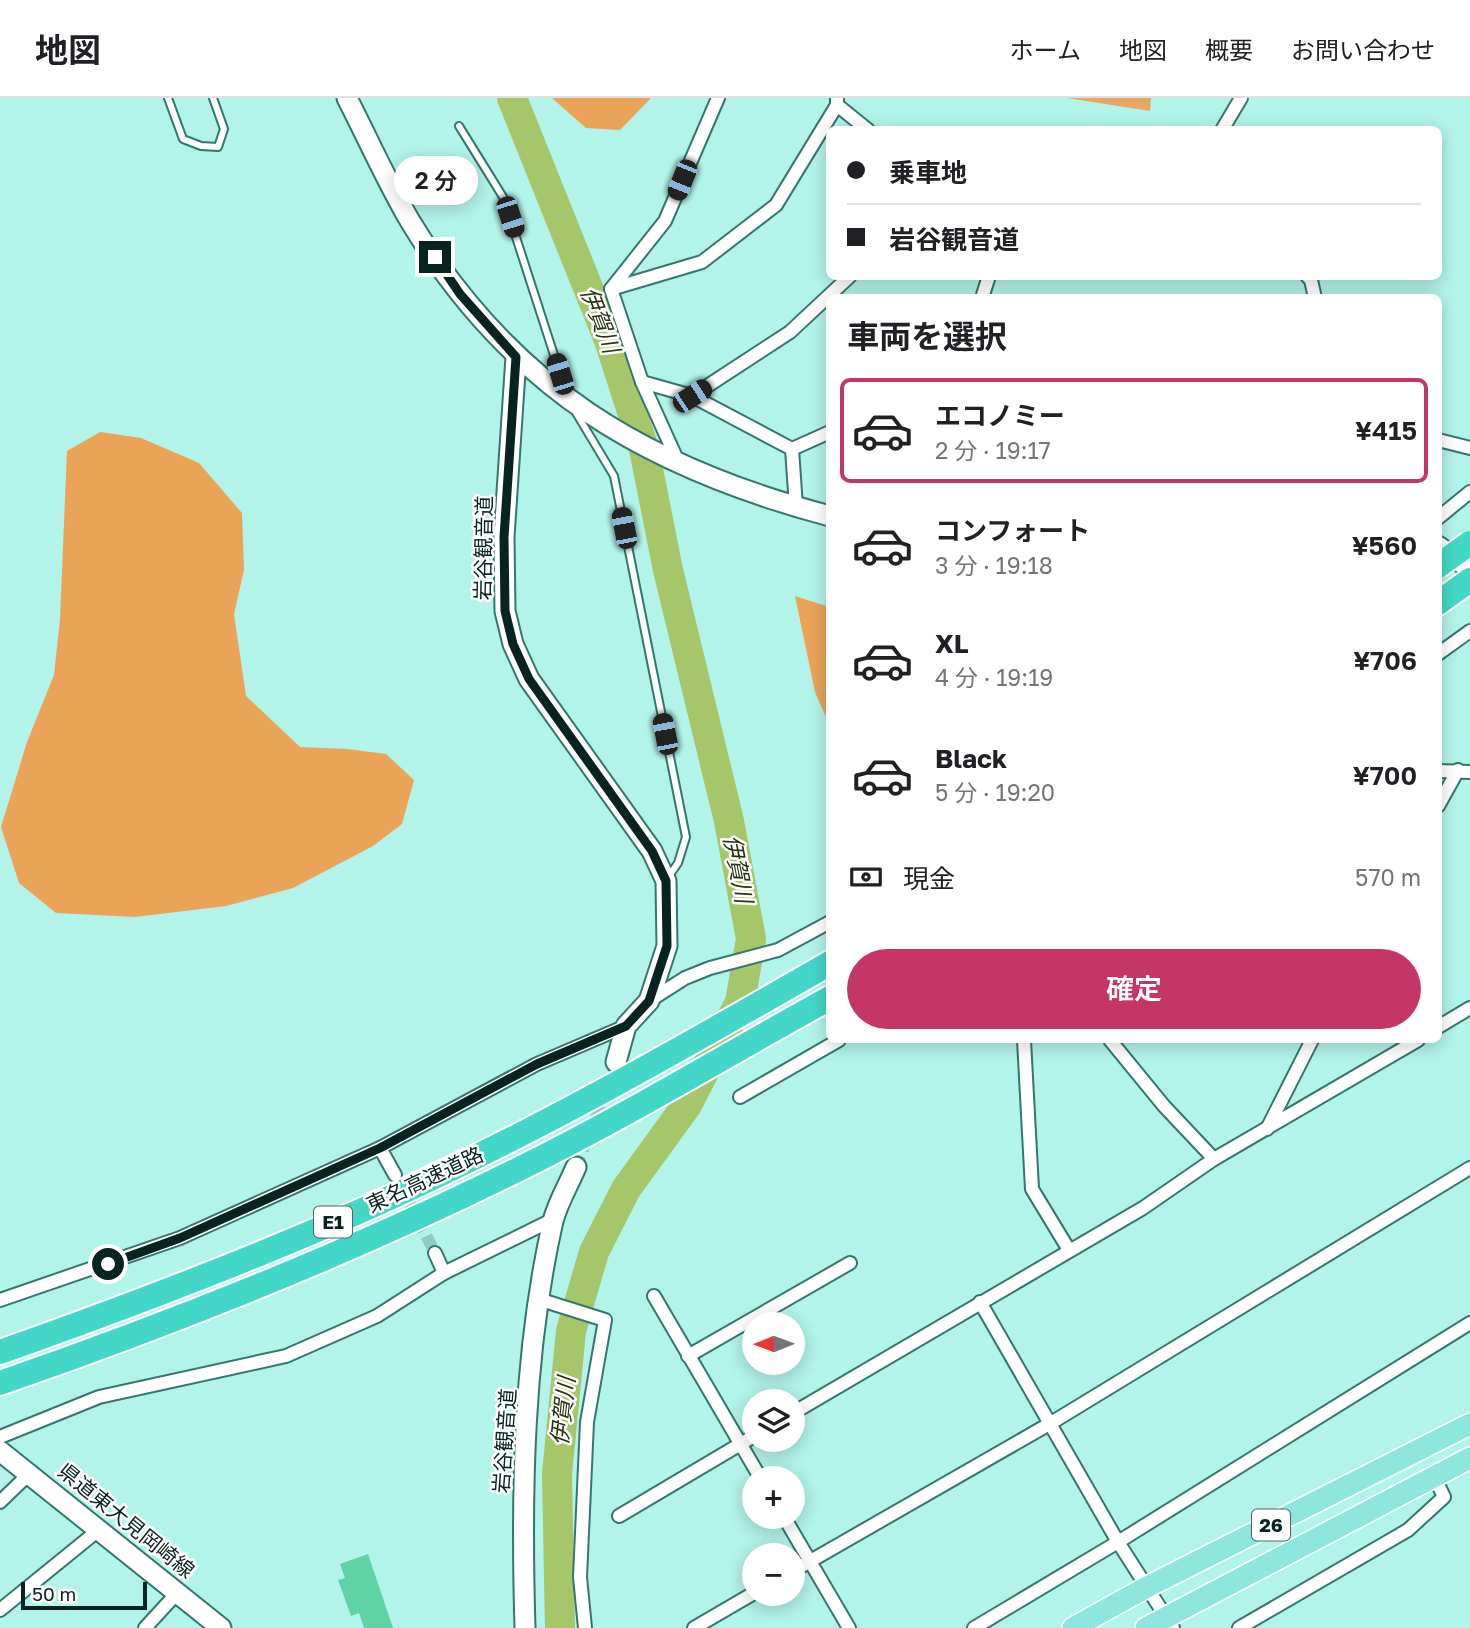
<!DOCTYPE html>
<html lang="ja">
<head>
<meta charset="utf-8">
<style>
  body { margin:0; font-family:"Golos Text","Noto Sans JP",sans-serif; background:#f2f2f2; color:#202124; height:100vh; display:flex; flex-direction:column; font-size:26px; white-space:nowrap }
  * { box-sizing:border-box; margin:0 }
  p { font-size:23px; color:#757577 }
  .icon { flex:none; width:38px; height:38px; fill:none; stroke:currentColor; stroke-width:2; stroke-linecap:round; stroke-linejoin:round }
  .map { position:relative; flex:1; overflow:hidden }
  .panel { position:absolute; left:826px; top:196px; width:616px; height:749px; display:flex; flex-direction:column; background:#fff; border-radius:10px; box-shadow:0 4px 18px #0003 }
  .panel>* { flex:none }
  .top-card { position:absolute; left:826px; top:28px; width:616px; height:154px; border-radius:10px; box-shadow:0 4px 18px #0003; display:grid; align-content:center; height:154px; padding:0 21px; background:#fff }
  .needle { width:46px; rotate:269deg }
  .fabs { position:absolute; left:742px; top:1214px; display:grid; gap:14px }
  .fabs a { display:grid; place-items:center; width:63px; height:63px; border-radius:50%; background:#fff; box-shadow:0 4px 18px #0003; font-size:35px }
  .scale { position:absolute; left:21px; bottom:18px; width:126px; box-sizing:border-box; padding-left:7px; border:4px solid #082420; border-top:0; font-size:19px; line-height:24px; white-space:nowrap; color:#082420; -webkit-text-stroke:5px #fff; paint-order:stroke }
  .end { position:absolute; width:32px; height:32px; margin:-16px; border:9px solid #082420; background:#fff; box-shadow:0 0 0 4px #fff }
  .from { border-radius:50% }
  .bubble { position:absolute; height:49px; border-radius:24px; background:#fff; box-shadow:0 4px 18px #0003; font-size:23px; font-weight:600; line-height:49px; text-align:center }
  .car { position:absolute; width:21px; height:42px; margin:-21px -10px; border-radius:9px; box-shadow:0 0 5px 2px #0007; background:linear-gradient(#222 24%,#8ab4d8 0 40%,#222 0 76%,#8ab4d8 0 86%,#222 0) }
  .top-card b { display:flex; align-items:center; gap:24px; height:66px; font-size:26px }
  .top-card b+b { border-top:2px solid #e0e0e0 }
  .top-card i { width:18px; height:18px; background:#202124 }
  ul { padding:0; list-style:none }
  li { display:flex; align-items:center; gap:21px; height:105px; margin:0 14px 10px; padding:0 7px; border:4px solid transparent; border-radius:10px }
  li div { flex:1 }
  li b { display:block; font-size:26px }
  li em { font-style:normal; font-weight:600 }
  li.selected { border-color:#c33666 }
  li>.icon { width:63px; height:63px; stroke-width:1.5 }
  h2 { padding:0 21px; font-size:32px; line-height:84px }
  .pay { display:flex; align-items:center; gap:18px; height:77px; padding:0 21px; font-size:26px }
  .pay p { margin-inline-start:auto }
  .cta { display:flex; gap:14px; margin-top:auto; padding:14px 21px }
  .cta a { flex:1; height:80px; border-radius:42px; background:#c33666; color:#fff; font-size:28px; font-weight:600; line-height:80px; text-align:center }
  header { display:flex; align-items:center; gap:42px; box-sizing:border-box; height:98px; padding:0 35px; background:#fff; border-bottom:2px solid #e0e0e0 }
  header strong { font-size:33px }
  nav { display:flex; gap:38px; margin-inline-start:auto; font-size:24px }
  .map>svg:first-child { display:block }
  .green { fill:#e8a664 }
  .forest { fill:#eba358 }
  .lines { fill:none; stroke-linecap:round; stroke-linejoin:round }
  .river { stroke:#a6c66a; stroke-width:30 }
  .building { fill:#5fd3a5 }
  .street-tunnel { stroke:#90cac2; stroke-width:12; stroke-dasharray:12 6; stroke-linecap:butt }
  .lane-casing { stroke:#35766e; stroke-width:10 }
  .street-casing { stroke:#35766e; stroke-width:16 }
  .secondary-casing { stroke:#35766e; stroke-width:23 }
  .primary-casing { stroke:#fff; stroke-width:24 }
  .highway-casing { stroke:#fff; stroke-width:28 }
  .lane { stroke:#fff; stroke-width:6 }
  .street { stroke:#fff; stroke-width:12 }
  .secondary { stroke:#fff; stroke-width:19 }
  .primary { stroke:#8ee7de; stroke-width:21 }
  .highway { stroke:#43d7c8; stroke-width:24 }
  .highway-bridge-casing { stroke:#fff; stroke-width:28; stroke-linecap:butt }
  .highway-bridge { stroke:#43d7c8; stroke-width:24 }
  .route { stroke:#082420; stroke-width:9 }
  .labels { text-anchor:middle; stroke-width:5; stroke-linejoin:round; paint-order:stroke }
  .shield { fill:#fff; stroke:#526663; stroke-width:2 }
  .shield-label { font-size:19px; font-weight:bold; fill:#082420 }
  .street-label { font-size:21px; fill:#082420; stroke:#fff }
  .water-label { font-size:23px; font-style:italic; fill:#27330c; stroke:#fff }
</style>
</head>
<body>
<header>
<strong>地図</strong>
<nav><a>ホーム</a><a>地図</a><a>概要</a><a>お問い合わせ</a></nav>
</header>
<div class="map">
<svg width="1470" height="1530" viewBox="0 0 1470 1530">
  <rect width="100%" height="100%" fill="#b2f3ea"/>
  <!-- green -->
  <path class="green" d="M1067,0H1151L1150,13Z"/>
  <!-- forest -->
  <g class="forest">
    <path d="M552,0H651L620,32L586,30Z"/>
    <path d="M100,334L141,340L199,365L242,415L244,472L234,516L246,598L300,649L347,651L386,656L414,682L402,726L373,748L293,790L226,808L135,819L56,815L19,785L1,729L27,644L54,577L60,521L67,353Z"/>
    <path d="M795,498L829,509V626L815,594Z"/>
  </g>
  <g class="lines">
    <!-- river -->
    <path class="river" d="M512,0L609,242L644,351L668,472L729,723L751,841L740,904L687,1007L626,1091L594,1154L571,1233L557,1376L560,1530"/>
  </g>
  <!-- building -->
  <path class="building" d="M368,1456L393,1530H364L359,1515L351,1518L338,1482L345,1480L340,1466Z"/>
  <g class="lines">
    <!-- street-tunnel -->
    <g class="street-tunnel">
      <path d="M576,1069L605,994"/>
      <path d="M402,1090L435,1155"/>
    </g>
    <defs>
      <g id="lane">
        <path d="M168,0L183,41L201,48L218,49L224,31L213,0"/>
        <path d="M459,28L503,99L565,291"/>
        <path d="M575,313L614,378L686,739L678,765L669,778"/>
      </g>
      <g id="street">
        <path d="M837,7L868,32"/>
        <path d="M1222,32L1241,0"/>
        <path d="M1307,178L1311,182L1315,200"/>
        <path d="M611,191L702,164L776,107L837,7V0"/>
        <path d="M982,200L989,178"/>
        <path d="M642,284L692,298L792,351"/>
        <path d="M692,298L790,234L850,178"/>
        <path d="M1438,342L1470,350"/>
        <path d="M792,351L796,409"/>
        <path d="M792,351L830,334"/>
        <path d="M679,366L642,284L611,191L665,123L718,0"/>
        <path d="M1438,420L1470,394"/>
        <path d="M1438,556L1470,533"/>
        <path d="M1438,673L1470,674"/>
        <path d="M1438,708L1458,672"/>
        <path d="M649,903L685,880L710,870L778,852L830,824"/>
        <path d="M1438,929L1470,910"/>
        <path d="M1024,942L1032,1091L1069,1152"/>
        <path d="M1110,942L1164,1008L1214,1061"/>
        <path d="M740,999L839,942"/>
        <path d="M1267,1031L1312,942"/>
        <path d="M380,1050L395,1077"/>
        <path d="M435,1155L444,1175"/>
        <path d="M654,1198L761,1381"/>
        <path d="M538,1201L605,1222L587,1324L580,1479L585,1530"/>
        <path d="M0,1202L180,1140L380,1050L537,966L626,928"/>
        <path d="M980,1204L1118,1444L1173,1530"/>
        <path d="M688,1258L850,1165"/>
        <path d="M793,1315L1143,1110L1214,1061L1418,942"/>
        <path d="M0,1339L99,1299L286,1258L377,1218L444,1175L554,1121"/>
        <path d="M0,1404L30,1375"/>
        <path d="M619,1418L754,1338"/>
        <path d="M784,1419L849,1530"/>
        <path d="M793,1473L1051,1325L1470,1070"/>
        <path d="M0,1512L101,1430"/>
        <path d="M145,1530L178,1494"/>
        <path d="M694,1530L754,1495"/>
        <path d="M974,1530L1118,1444L1470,1225"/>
        <path d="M1239,1530L1408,1432L1444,1399L1434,1378"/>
      </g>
      <g id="secondary">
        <path d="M347,0C368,41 387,84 410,123C511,290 645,369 830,418"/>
        <path d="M516,259L504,439L505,513L513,546L529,581L652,753L666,783L667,848L649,903L626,928L616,964"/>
        <path d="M1438,448L1470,471"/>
        <path d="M0,1353L221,1530"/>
        <path d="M525,1530C521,1395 523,1255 553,1123C558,1104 569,1086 576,1069"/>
      </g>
      <g id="primary">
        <path d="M1073,1530L1147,1489L1470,1326"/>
        <path d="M1146,1530L1470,1360"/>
      </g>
      <g id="highway">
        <path d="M1438,505L1470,482"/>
        <path d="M0,1254C130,1208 260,1159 385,1102C538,1033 684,949 830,865"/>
        <path d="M0,1285C176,1224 352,1154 519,1071C625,1019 726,957 830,900"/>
      </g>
    </defs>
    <!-- lane casing -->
    <use href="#lane" class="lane-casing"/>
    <!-- street casing -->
    <use href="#street" class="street-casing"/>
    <!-- secondary casing -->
    <use href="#secondary" class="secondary-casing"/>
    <!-- primary casing -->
    <use href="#primary" class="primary-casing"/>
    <!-- highway casing -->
    <use href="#highway" class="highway-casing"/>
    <!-- lane -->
    <use href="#lane" class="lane"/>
    <!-- street -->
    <use href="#street" class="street"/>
    <!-- secondary -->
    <use href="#secondary" class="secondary"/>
    <!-- primary -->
    <use href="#primary" class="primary"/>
    <!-- highway -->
    <use href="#highway" class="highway"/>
    <defs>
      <path id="highway-bridge" d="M1438,468L1470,445"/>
    </defs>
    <!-- highway-bridge casing -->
    <use href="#highway-bridge" class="highway-bridge-casing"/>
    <!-- highway-bridge -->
    <use href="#highway-bridge" class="highway-bridge"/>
  </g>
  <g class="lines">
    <!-- route -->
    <path class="route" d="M108,1166L180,1140L380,1050L537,966L626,928L649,903L667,848L666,783L652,753L529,581L513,546L505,513L504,439L516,259L460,196L435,159"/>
  </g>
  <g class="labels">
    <!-- shield labels -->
    <g class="shield">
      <rect x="314" y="1108.5" width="38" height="31" rx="5"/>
      <rect x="1252" y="1411.5" width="38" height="31" rx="5"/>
    </g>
    <g class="shield-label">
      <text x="333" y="1131">E1</text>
      <text x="1271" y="1434">26</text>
    </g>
    <!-- street labels -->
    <g class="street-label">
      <text transform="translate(484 450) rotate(-89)" y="7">岩谷観音道</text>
      <text transform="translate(425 1082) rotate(-25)" y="7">東名高速道路</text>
      <text transform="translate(505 1343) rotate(-86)" y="7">岩谷観音道</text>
      <text transform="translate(126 1423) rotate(39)" y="7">県道東大見岡崎線</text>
    </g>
    <!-- water labels -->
    <g class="water-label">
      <text transform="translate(600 222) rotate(69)" y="8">伊賀川</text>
      <text transform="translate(738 771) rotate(79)" y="8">伊賀川</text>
      <text transform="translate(563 1313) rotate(-84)" y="8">伊賀川</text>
    </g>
  </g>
</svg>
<div class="fabs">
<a><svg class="needle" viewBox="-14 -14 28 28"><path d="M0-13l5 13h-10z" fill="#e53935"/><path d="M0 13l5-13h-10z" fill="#757577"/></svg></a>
<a><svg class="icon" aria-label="layers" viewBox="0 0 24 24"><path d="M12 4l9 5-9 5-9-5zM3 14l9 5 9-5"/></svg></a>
<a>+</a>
<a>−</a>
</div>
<div class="scale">50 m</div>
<i class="end from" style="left:108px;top:1166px"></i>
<i class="end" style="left:435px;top:159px"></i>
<div class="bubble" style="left:394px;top:58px;width:84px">2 分</div>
<i class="car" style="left:682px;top:82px;rotate:202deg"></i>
<i class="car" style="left:510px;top:119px;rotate:162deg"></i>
<i class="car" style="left:560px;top:276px;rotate:343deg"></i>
<i class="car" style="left:692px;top:298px;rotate:57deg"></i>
<i class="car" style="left:624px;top:430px;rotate:349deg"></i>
<i class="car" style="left:665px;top:636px;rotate:349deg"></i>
<div class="top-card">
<b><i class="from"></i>乗車地</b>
<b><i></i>岩谷観音道</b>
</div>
<section class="panel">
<h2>車両を選択</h2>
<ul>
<li class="selected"><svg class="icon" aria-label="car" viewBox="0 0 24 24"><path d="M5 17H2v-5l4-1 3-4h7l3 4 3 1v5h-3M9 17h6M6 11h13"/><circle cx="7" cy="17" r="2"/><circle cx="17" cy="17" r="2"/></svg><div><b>エコノミー</b><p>2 分 · 19:17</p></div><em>¥415</em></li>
<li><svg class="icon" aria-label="car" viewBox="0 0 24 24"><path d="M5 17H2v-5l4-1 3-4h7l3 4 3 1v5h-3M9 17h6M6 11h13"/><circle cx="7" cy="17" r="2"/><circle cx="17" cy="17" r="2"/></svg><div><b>コンフォート</b><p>3 分 · 19:18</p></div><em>¥560</em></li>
<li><svg class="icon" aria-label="car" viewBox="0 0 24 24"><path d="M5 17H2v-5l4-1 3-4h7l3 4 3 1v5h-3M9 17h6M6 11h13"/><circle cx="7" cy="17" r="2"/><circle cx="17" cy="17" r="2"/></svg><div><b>XL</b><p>4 分 · 19:19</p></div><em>¥706</em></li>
<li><svg class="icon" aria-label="car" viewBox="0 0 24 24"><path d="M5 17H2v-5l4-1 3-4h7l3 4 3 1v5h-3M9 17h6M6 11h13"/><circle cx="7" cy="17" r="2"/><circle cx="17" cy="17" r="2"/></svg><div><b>Black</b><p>5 分 · 19:20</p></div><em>¥700</em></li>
</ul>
<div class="pay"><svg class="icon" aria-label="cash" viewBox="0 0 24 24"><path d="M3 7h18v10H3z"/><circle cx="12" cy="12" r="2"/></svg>現金<p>570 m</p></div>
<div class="cta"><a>確定</a></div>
</section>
</div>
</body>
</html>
